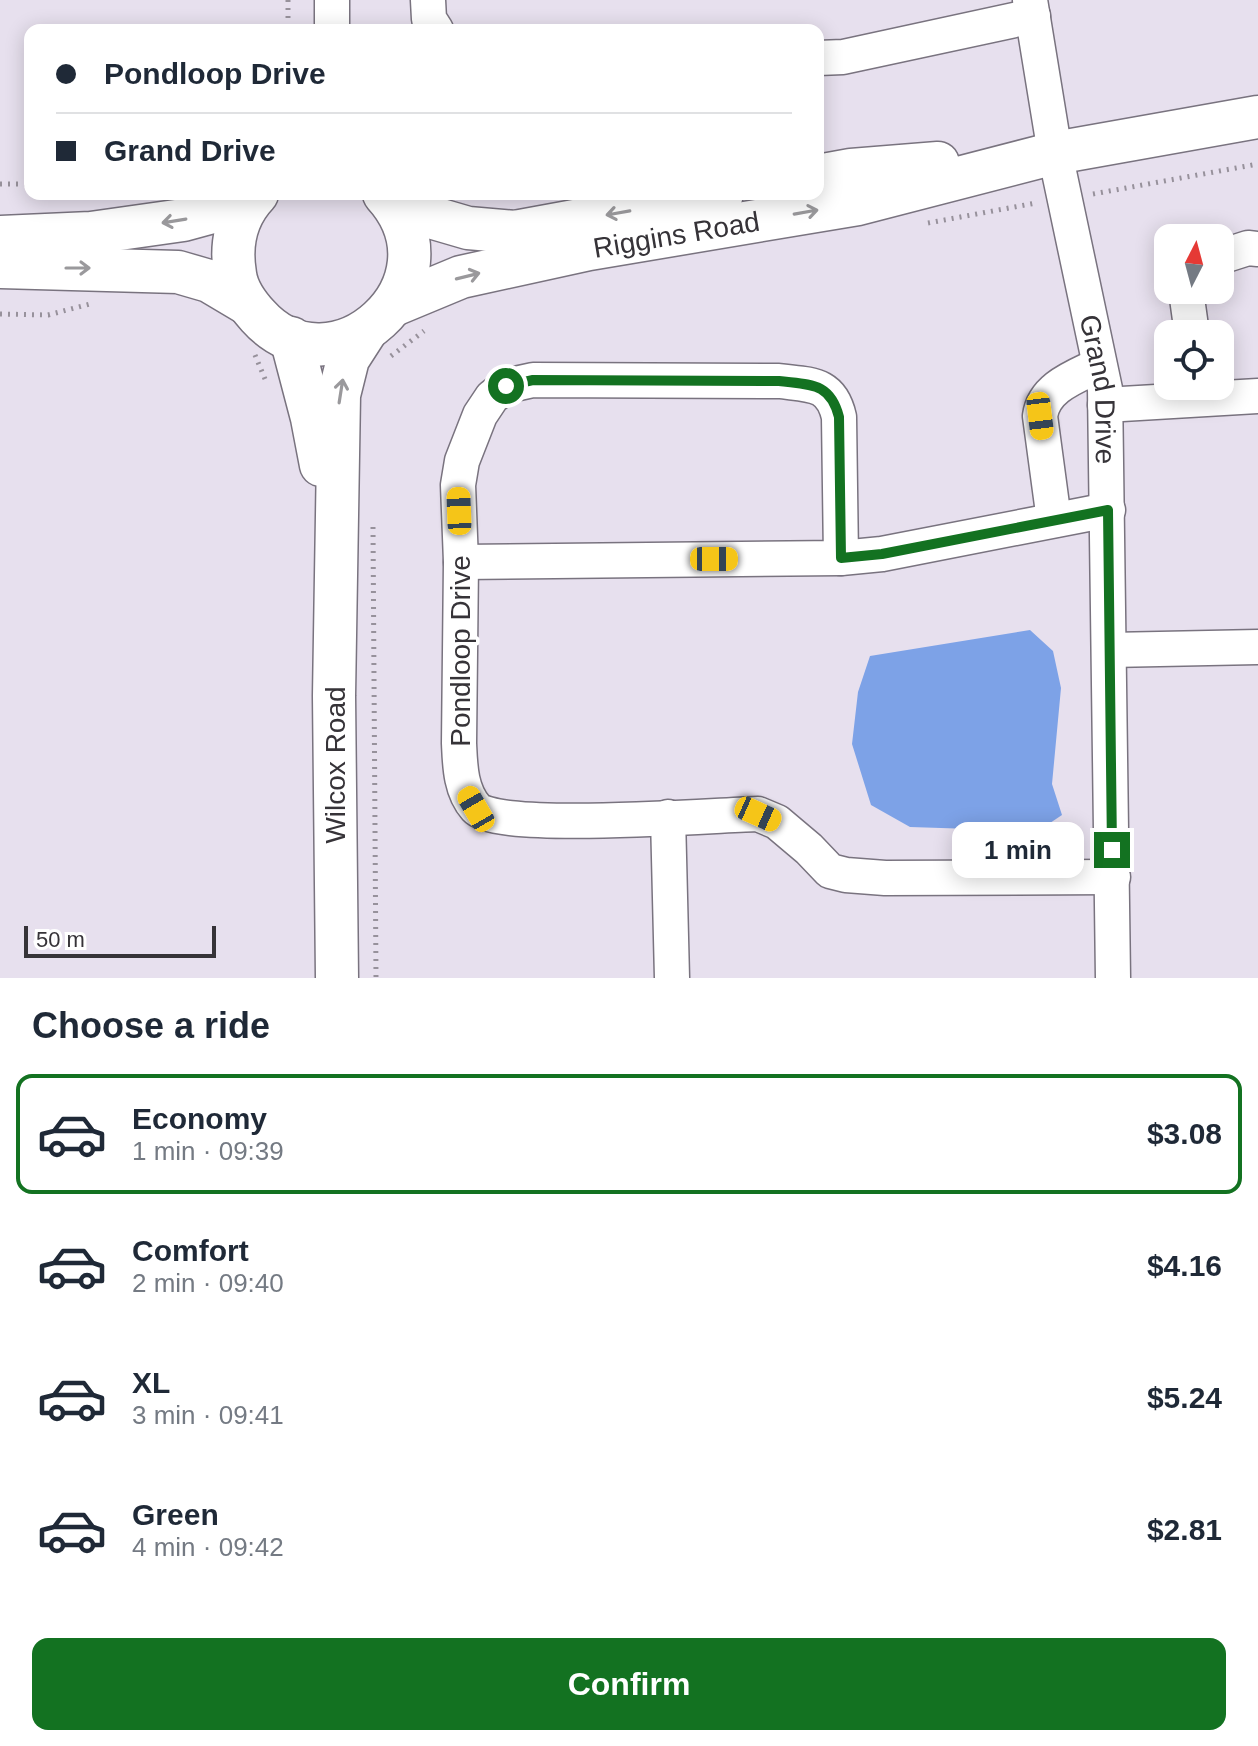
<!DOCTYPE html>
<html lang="en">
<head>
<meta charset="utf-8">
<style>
  body { margin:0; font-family:Arial,sans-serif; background:#f2f2f3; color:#1f2937; height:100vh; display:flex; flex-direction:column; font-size:30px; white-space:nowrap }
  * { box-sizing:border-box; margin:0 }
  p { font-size:26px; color:#747a83 }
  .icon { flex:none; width:44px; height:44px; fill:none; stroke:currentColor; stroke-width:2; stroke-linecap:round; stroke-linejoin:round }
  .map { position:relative; height:978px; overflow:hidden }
  .details { display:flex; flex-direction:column; background:#fff; flex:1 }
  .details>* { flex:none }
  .hud { position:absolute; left:24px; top:24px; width:800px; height:176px; border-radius:16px; box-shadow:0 4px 20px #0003; display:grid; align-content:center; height:176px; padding:0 32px; background:#fff }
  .needle { width:52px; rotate:6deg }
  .controls { position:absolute; left:1154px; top:224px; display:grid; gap:16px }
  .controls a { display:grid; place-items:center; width:80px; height:80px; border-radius:16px; background:#fff; box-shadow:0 4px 20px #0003; font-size:40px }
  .scale { position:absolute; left:24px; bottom:20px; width:192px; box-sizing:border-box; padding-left:8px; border:4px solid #363338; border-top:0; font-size:22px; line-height:28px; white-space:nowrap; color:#363338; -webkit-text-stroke:6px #fff; paint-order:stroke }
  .end { position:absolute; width:36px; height:36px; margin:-18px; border:10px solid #137221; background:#fff; box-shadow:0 0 0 4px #fff }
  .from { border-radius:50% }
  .bubble { position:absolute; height:56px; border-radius:16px; background:#fff; box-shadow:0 4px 20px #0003; font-size:26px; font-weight:700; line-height:56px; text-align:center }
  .car { position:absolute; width:24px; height:48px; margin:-24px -12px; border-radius:10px; box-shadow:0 0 6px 2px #0007; background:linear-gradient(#f5c518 24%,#345 0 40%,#f5c518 0 76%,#345 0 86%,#f5c518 0) }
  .hud b { display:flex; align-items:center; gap:28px; height:76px; font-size:30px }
  .hud b+b { border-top:2px solid #e0e1e3 }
  .hud i { width:20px; height:20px; background:#1f2937 }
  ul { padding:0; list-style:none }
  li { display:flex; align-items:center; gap:24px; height:120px; margin:0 16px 12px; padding:0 16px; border:4px solid transparent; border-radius:16px }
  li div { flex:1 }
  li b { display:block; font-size:30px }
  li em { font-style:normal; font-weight:700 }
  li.on { border-color:#137221 }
  li>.icon { width:72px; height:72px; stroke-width:1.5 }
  h2 { padding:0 32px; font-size:36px; line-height:96px }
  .action { display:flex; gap:16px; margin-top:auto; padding:16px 32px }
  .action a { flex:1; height:92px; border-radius:16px; background:#137221; color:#fff; font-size:32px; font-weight:700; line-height:92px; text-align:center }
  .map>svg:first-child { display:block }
  .water { fill:#7da2e7 }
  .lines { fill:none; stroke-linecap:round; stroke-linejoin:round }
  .minor-casing { stroke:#79737f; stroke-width:37 }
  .major-casing { stroke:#79737f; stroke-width:45 }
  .path { stroke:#97919b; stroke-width:5; stroke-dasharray:2 6; stroke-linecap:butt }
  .minor { stroke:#fff; stroke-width:34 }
  .major { stroke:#fff; stroke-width:42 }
  .oneway { stroke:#9a999c }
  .route { stroke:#137221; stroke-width:10 }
  .labels { text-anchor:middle; stroke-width:7; stroke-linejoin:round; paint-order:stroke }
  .street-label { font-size:28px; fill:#363338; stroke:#fff }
</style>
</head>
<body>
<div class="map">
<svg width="1258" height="978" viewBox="0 0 1258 978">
  <rect width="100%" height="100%" fill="#e7e0ee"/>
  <!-- water -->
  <path class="water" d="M1030,630L1053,651L1061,688L1052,784L1062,815L1038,831L910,827L871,805L852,744L858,692L870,656Z"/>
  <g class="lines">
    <defs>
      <g id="minor">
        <path d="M428,0L429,19L436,30"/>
        <path id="s1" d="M1030,0L1055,153L1105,389L1113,978"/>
        <path d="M332,30V0"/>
        <path d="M818,58L843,57L1033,16"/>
        <path d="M1220,257L1248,248L1258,249"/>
        <path d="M1190,290L1187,298L1192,334"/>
        <path d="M1105,405L1258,396"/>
        <path d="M1054,520L1040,416C1044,387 1075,377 1099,365"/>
        <path d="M841,558L839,417C831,382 810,385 779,381L533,380L506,386L492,397L480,415L462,461L458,485L461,562L459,743C460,764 460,790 476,808C497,832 716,815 758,814L777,822L809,849L830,871L846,875L885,878L1113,877"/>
        <path d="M461,562L841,558L882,554L1108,510"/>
        <path d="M1110,650L1258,647"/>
        <path d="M668,817L672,978"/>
      </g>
      <g id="major">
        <path d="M818,176L851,170L938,163"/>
        <path d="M257,194C236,216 230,244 235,274C237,290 247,304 258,316C332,399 465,283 384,194"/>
        <path d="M396,207L468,228L515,232L722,194"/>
        <path d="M0,237L91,233L183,220L249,202"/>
        <path d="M0,267L178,272L209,281L246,303"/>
        <path id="s2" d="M396,304L461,277L589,249L858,204L1055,153L1258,117"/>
        <path d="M291,338L312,418L321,465"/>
        <path d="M337,978L334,696L339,395L348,359L366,331"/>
      </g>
    </defs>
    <!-- minor casing -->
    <use href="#minor" class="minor-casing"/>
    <!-- major casing -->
    <use href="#major" class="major-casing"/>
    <!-- path -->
    <g class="path">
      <path d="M288,0V30"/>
      <path d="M0,184H30"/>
      <path d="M1093,194L1258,164"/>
      <path d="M928,223L1036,203"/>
      <path d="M0,314L48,315L90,304"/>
      <path d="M255,355L265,379"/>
      <path d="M391,356L424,331"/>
      <path d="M373,527L376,978"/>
    </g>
    <!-- minor -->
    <use href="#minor" class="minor"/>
    <!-- major -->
    <use href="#major" class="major"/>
  </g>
  <!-- one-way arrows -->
  <defs><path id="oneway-shaft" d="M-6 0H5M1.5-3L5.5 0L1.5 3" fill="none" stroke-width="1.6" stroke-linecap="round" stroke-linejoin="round" transform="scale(2)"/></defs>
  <g class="oneway">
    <use href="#oneway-shaft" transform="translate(806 212) rotate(-10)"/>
    <use href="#oneway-shaft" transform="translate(618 213) rotate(170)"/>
    <use href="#oneway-shaft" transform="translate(174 221) rotate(171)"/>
    <use href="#oneway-shaft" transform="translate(78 268)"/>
    <use href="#oneway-shaft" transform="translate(468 276) rotate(-14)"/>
    <use href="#oneway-shaft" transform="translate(341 391) rotate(-81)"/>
  </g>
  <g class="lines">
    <!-- route -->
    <path class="route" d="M506,386L533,380L779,381C810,385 830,382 839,417L841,558L882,554L1108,510L1112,850"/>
  </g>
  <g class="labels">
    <!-- street labels -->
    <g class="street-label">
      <text dy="10" stroke="none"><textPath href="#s2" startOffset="290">Riggins Road</textPath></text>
      <text dy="10" stroke="none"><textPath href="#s1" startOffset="396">Grand Drive</textPath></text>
      <text transform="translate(460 651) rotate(-90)" y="10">Pondloop Drive</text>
      <text transform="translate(335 765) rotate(-90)" y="10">Wilcox Road</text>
    </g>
  </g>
</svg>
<div class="controls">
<a><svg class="needle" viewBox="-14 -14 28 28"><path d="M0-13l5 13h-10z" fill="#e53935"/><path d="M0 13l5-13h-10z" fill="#747a83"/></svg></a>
<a><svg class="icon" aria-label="locate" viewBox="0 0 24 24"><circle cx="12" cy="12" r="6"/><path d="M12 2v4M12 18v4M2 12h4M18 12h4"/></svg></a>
</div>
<div class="scale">50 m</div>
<i class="end from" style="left:506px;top:386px"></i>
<i class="end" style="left:1112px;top:850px"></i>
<div class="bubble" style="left:952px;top:822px;width:132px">1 min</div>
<i class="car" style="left:1040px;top:416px;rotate:173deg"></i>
<i class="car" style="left:459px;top:511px;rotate:358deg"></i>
<i class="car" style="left:714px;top:559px;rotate:90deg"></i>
<i class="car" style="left:476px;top:809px;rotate:330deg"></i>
<i class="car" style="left:758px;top:814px;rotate:114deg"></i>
<div class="hud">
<b><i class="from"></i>Pondloop Drive</b>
<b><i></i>Grand Drive</b>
</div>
</div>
<section class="details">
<h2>Choose a ride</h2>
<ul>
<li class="on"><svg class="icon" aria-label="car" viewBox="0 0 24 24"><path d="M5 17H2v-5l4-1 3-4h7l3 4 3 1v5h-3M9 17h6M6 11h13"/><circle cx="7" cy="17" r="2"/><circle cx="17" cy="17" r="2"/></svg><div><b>Economy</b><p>1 min · 09:39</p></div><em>$3.08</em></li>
<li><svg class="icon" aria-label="car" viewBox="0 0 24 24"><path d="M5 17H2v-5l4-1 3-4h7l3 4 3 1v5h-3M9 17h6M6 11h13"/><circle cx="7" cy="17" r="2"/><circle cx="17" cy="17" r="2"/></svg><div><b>Comfort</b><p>2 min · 09:40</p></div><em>$4.16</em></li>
<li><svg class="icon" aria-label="car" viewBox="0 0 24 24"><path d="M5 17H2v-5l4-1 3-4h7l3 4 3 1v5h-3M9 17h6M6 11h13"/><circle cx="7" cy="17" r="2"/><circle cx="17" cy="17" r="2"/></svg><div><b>XL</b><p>3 min · 09:41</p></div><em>$5.24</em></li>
<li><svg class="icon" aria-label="car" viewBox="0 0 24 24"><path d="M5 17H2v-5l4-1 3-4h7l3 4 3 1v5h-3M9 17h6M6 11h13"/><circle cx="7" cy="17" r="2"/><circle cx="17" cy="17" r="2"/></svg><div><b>Green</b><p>4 min · 09:42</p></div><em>$2.81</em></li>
</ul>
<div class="action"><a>Confirm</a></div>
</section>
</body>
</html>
